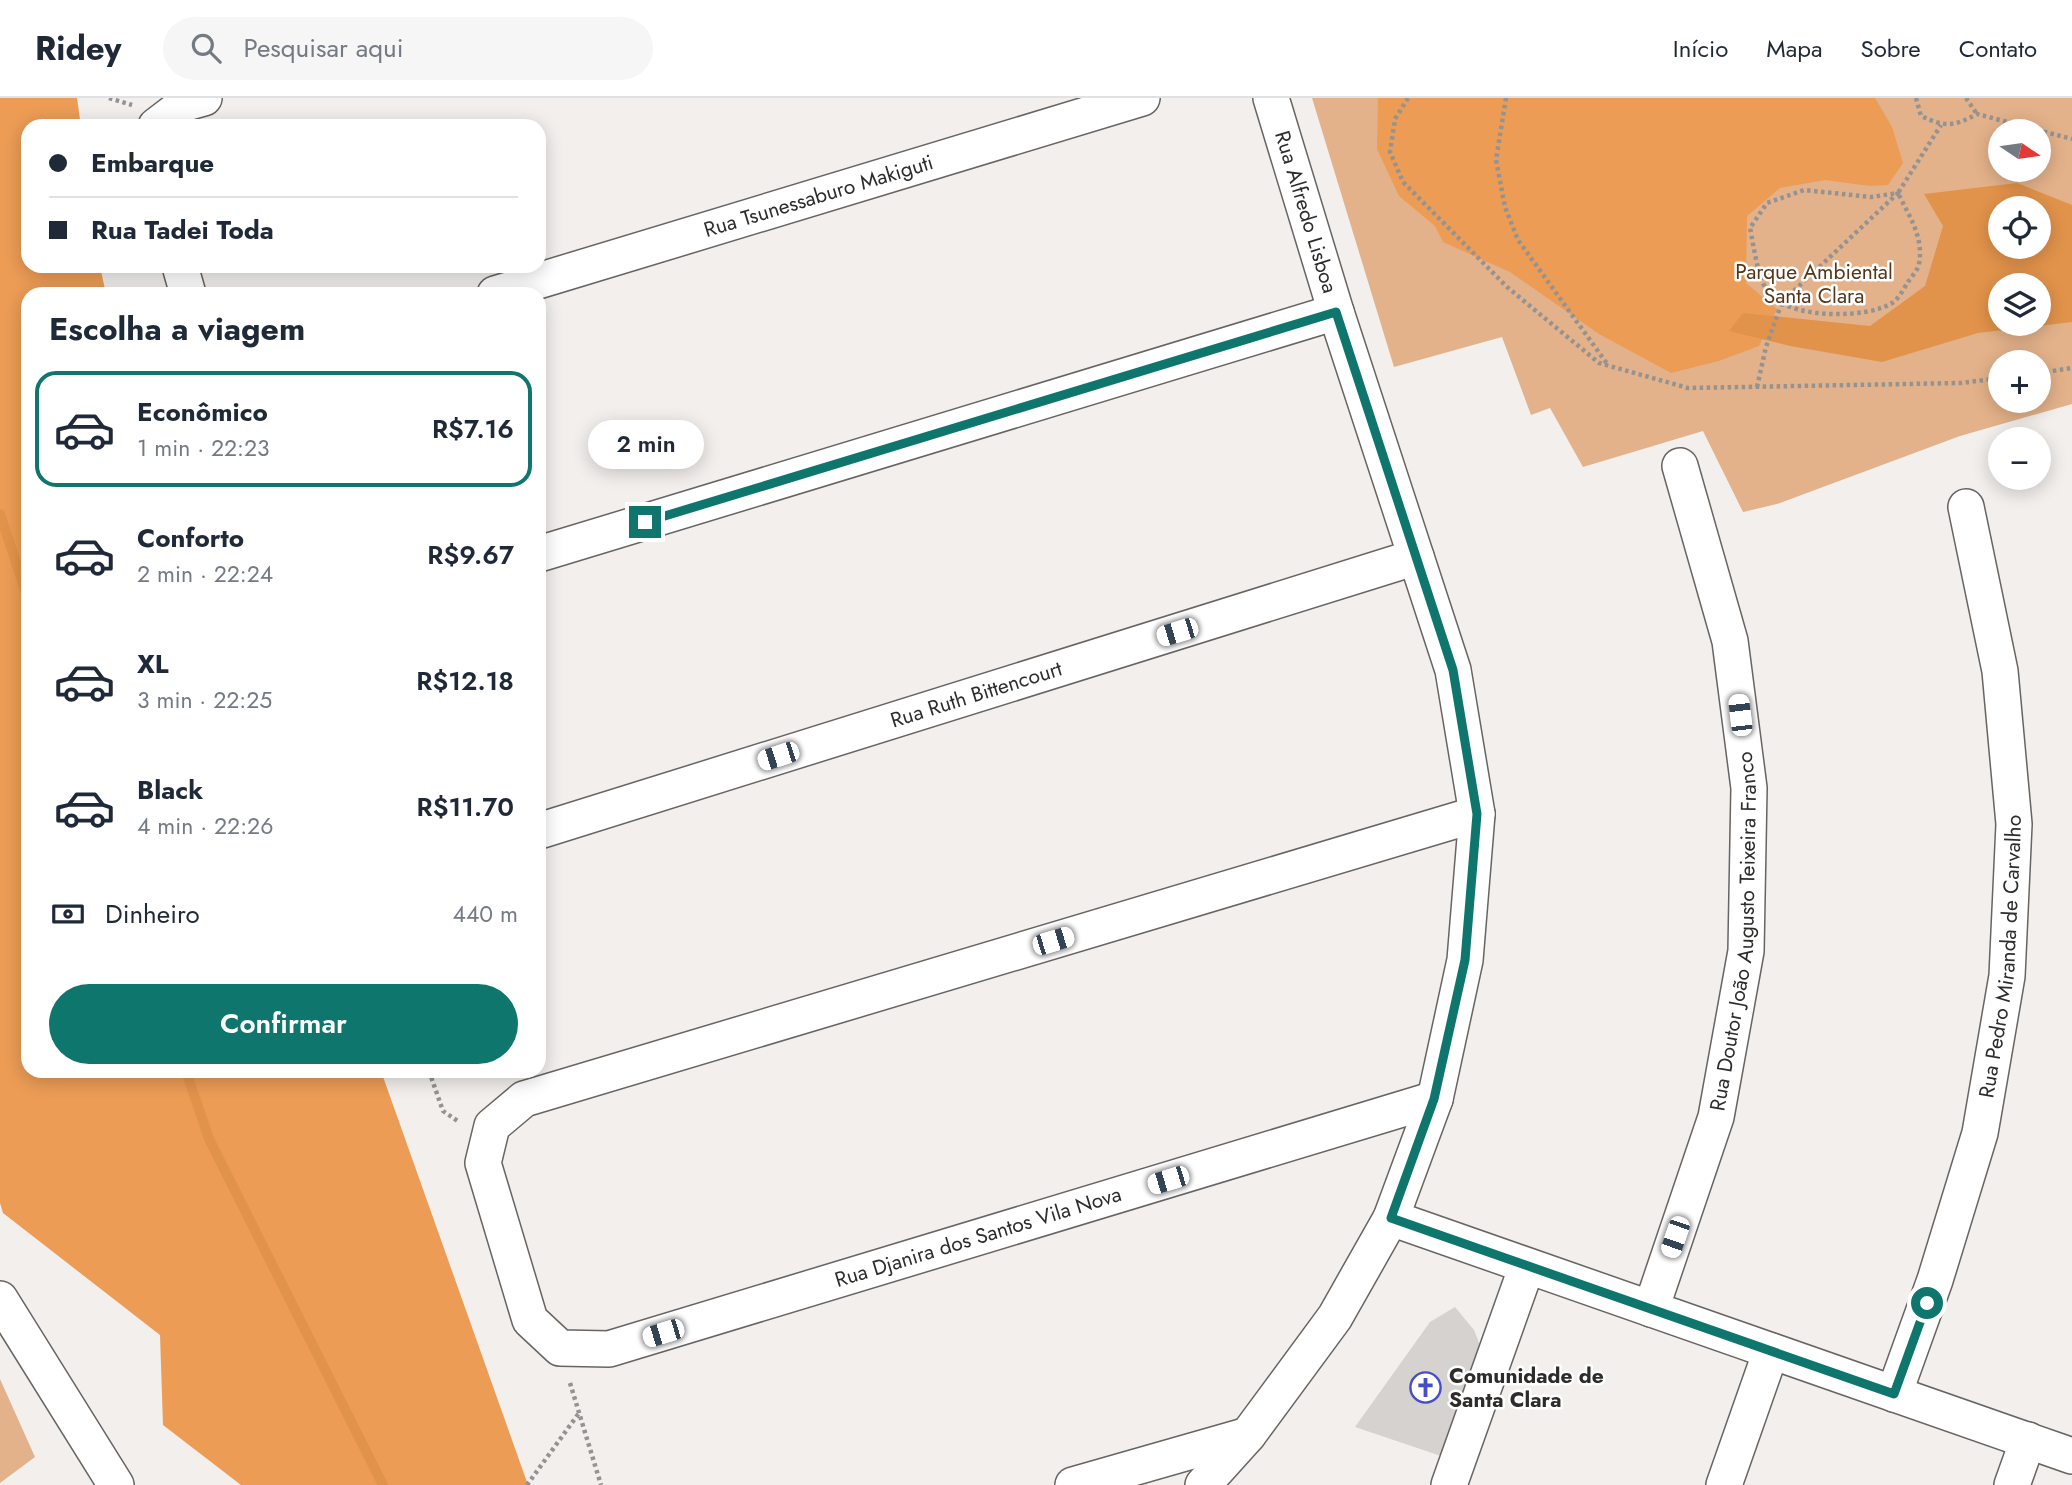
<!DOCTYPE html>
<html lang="pt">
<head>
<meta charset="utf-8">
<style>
  body { margin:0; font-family:Jost,sans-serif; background:#f6f6f7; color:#1f2937; height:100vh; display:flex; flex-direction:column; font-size:26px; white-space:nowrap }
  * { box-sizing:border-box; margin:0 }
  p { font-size:23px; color:#747a83 }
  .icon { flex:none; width:38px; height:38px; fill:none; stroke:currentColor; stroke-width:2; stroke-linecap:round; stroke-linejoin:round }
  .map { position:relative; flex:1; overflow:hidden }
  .side { position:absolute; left:21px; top:189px; width:525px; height:791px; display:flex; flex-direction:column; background:#fff; border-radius:21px; box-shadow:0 4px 18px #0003 }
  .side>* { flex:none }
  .guide { position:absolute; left:21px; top:21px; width:525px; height:154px; border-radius:21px; box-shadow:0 4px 18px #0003; display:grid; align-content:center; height:154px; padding:0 28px; background:#fff }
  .needle { width:46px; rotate:103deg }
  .controls { position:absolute; left:1988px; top:21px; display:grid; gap:14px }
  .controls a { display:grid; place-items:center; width:63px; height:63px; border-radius:50%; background:#fff; box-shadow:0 4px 18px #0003; font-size:35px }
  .end { position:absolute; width:32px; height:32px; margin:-16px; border:9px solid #0f766e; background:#fff; box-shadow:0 0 0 4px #fff }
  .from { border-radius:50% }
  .bubble { position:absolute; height:49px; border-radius:24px; background:#fff; box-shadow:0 4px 18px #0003; font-size:23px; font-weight:600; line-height:49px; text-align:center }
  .car { position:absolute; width:21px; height:42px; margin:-21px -10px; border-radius:9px; box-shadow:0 0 5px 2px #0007; background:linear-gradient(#fff 24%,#345 0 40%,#fff 0 76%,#345 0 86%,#fff 0) }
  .guide b { display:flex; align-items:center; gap:24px; height:66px; font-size:26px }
  .guide b+b { border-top:2px solid #e0e1e3 }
  .guide i { width:18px; height:18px; background:#1f2937 }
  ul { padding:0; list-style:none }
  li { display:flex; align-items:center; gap:21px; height:116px; margin:0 14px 10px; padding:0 14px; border:4px solid transparent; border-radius:21px }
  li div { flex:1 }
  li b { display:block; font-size:26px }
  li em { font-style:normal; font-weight:600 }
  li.current { border-color:#0f766e }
  li>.icon { width:63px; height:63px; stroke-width:1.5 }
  h2 { padding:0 28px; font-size:32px; line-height:84px }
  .pay { display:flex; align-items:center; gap:18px; height:77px; padding:0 28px; font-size:26px }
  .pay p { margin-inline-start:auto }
  .cta { display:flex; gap:14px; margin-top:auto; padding:14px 28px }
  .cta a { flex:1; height:80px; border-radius:42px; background:#0f766e; color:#fff; font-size:28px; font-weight:600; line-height:80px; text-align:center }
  header { display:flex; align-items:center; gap:42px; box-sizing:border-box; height:98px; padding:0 35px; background:#fff; border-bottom:2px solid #e0e1e3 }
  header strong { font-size:33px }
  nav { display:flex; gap:38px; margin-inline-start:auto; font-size:24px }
  .search { width:490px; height:63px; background:#f6f6f7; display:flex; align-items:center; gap:18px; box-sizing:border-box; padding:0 24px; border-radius:38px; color:#747a83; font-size:26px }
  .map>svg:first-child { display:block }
  .green { fill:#e3b28a; fill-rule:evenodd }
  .forest { fill:#ec9c55 }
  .water { fill:#e2934b; fill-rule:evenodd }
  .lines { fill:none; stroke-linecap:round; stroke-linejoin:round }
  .stream { stroke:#e2934b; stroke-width:10 }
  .building { fill:#d5d2cf }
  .minor-casing { stroke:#676462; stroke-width:38 }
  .path { stroke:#959391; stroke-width:4.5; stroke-dasharray:3.5 3.5; stroke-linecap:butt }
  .minor { stroke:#fff; stroke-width:35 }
  .route { stroke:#0f766e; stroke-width:9 }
  .labels { text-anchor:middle; stroke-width:5; stroke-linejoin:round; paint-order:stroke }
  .street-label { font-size:21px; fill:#2d2c2b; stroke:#fff }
  .park-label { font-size:21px; fill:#553517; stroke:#fff }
  .poi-label { font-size:21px; font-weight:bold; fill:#2d2c2b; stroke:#fff; text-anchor:start }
</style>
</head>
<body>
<header>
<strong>Ridey</strong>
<div class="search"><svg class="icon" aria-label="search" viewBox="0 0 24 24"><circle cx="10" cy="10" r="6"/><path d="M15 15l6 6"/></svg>Pesquisar aqui</div>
<nav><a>Início</a><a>Mapa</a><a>Sobre</a><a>Contato</a></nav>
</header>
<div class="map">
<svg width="2072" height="1387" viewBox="0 0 2072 1387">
  <rect width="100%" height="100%" fill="#f2efec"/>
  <!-- green -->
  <g class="green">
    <path d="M1312,0H2072V306L1960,338L1777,406L1743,414L1703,333L1583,369L1550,310L1531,317L1502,239L1394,269ZM2000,33H2039V72H2000ZM2000,110H2039V149H2000ZM2000,187H2039V226H2000ZM2000,264H2039V303H2000Z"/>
    <path d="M0,1281L35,1359L0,1385Z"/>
  </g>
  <!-- forest -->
  <g class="forest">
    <path d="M0,0H77L81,28H28V168H100L106,196H28V973H381L528,1387H241L163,1327L160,1237L3,1115L0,1105Z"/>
    <path d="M1378,0H1875L1892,29L1903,65L1888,87L1870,88L1825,82L1780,90L1747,118L1746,185L1777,211L1759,248L1719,263L1671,275L1599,236L1510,174L1443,144L1435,128L1399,98L1377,51Z"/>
  </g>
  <!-- water -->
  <path class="water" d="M2017,85L2072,107V224L1978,235L1882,264L1790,248L1729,233L1743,215L1870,228L1925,188L1943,128L1924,96ZM2000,110H2039V149H2000ZM2000,187H2039V226H2000Z"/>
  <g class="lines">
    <!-- stream -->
    <g class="stream">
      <path d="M0,416L28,501"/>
      <path d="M186,973L209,1041L383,1387"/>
    </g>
  </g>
  <!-- building -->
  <path class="building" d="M1455,1209L1474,1232L1482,1252L1444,1359L1355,1329L1430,1224Z"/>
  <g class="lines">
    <defs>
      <g id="minor">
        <path d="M156,28L186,5L204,0"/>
        <path d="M180,168L188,196"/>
        <path id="s1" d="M495,196L1142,0"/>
        <path d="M539,456L1336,214"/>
        <path id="s2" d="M539,733L1416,459"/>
        <path d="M1435,1001L609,1251L560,1250L530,1222L483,1065L492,1028L524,1001L1477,716"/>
        <path d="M1391,1120L2072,1358"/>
        <path d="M0,1201L116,1387"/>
        <path id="s3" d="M1651,1211L1716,1019L1746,853L1749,690L1730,543L1680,368"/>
        <path id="s4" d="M1894,1296L1935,1182L1980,1035L2007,878L2014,726L2000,573L1966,409"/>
        <path d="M1073,1387L1248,1337"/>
        <path d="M1203,1387L1248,1337L1335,1219L1391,1120L1435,1001L1465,862L1477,716L1453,572L1336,214L1271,0"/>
        <path d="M1449,1387L1527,1168"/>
        <path d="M1724,1387L1771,1253"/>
        <path d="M2012,1387L2028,1342"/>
      </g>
    </defs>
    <!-- minor casing -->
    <use href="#minor" class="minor-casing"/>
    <!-- path -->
    <g class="path">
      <path d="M109,0L132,7"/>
      <path d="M1408,0L1395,21L1390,54L1403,84L1507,189L1599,265L1688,290L1961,285L2000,280"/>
      <path d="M1506,0L1496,62L1505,109L1518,142L1608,267"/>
      <path d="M1916,0L1921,18C1945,29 1953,29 1977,16L2072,41"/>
      <path d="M1966,0L1977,16"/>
      <path d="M2039,275L2072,270"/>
      <path d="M1757,289L1766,249L1782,204L1898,95L1871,99L1804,92L1767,105L1750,130C1754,148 1758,188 1773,200C1797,220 1866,221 1892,205C1899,201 1904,190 1908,184C1912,178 1918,172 1919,166C1924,139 1909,118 1898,95L1941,27"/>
      <path d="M429,973L443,1013L459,1024"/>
      <path d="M570,1285L601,1387"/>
      <path d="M527,1387L579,1315"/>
    </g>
    <!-- minor -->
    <use href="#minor" class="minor"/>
  </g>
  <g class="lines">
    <!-- route -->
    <path class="route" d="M645,424L1336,214L1453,572L1477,716L1465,862L1434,1001L1391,1120L1894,1296L1927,1205"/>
  </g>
  <!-- icons -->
  <defs>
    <symbol id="church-ring" viewBox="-11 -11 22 22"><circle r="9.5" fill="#fff" stroke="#474ec3" stroke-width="1.5"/><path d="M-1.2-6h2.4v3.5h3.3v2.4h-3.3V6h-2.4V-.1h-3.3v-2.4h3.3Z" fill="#474ec3"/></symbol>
  </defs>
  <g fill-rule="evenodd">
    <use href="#church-ring" x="1408" y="1272" width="35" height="35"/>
  </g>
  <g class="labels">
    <!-- street labels -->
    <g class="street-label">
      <text dy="7" stroke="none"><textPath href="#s1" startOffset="338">Rua Tsunessaburo Makiguti</textPath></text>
      <text transform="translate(1306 114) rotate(73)" y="7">Rua Alfredo Lisboa</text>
      <text dy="7" stroke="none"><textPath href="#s2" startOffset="458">Rua Ruth Bittencourt</textPath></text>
      <text dy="7" stroke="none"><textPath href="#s3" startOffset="390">Rua Doutor João Augusto Teixeira Franco</textPath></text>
      <text dy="7" stroke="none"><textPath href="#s4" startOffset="453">Rua Pedro Miranda de Carvalho</textPath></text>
      <text transform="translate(978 1139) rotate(-17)" y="7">Rua Djanira dos Santos Vila Nova</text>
    </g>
    <!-- park labels -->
    <g class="park-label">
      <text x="1814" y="181">Parque Ambiental<tspan x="1814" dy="24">Santa Clara</tspan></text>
    </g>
    <!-- poi labels -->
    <g class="poi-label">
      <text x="1449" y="1285">Comunidade de<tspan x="1449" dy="24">Santa Clara</tspan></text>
    </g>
  </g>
</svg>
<div class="controls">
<a><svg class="needle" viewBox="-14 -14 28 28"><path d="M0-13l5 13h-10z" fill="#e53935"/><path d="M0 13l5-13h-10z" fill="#747a83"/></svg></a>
<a><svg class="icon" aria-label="locate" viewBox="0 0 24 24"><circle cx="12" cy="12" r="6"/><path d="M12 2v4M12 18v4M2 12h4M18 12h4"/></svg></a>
<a><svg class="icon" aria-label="layers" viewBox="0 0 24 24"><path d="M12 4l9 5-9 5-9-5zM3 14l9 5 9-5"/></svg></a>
<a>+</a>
<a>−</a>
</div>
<i class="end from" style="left:1927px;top:1205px"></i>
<i class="end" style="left:645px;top:424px"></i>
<div class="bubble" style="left:588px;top:322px;width:116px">2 min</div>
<i class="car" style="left:1177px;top:534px;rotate:253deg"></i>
<i class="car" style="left:1740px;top:617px;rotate:353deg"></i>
<i class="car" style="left:778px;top:658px;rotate:252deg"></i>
<i class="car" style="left:1053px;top:843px;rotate:73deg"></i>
<i class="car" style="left:1168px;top:1082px;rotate:253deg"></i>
<i class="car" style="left:1675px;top:1139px;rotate:199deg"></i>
<i class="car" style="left:663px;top:1235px;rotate:253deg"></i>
<div class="guide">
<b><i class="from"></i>Embarque</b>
<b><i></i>Rua Tadei Toda</b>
</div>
<section class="side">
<h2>Escolha a viagem</h2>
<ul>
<li class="current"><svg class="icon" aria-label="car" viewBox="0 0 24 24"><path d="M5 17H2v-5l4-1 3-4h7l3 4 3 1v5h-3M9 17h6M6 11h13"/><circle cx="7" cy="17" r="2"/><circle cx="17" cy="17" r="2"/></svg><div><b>Econômico</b><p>1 min · 22:23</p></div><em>R$7.16</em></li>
<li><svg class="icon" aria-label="car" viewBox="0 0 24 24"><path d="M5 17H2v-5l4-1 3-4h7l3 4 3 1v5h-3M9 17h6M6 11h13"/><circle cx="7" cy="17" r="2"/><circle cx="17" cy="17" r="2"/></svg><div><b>Conforto</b><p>2 min · 22:24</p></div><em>R$9.67</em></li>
<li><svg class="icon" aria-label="car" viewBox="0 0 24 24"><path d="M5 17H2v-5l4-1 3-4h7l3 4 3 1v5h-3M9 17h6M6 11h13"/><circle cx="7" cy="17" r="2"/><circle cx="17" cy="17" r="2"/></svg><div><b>XL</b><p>3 min · 22:25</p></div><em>R$12.18</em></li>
<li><svg class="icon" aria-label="car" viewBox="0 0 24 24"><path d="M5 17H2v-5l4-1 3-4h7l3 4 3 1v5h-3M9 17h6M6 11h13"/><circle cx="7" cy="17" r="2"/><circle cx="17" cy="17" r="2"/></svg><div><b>Black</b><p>4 min · 22:26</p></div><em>R$11.70</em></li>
</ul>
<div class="pay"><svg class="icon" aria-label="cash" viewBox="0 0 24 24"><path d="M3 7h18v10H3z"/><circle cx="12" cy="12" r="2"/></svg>Dinheiro<p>440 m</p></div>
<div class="cta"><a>Confirmar</a></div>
</section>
</div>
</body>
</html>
